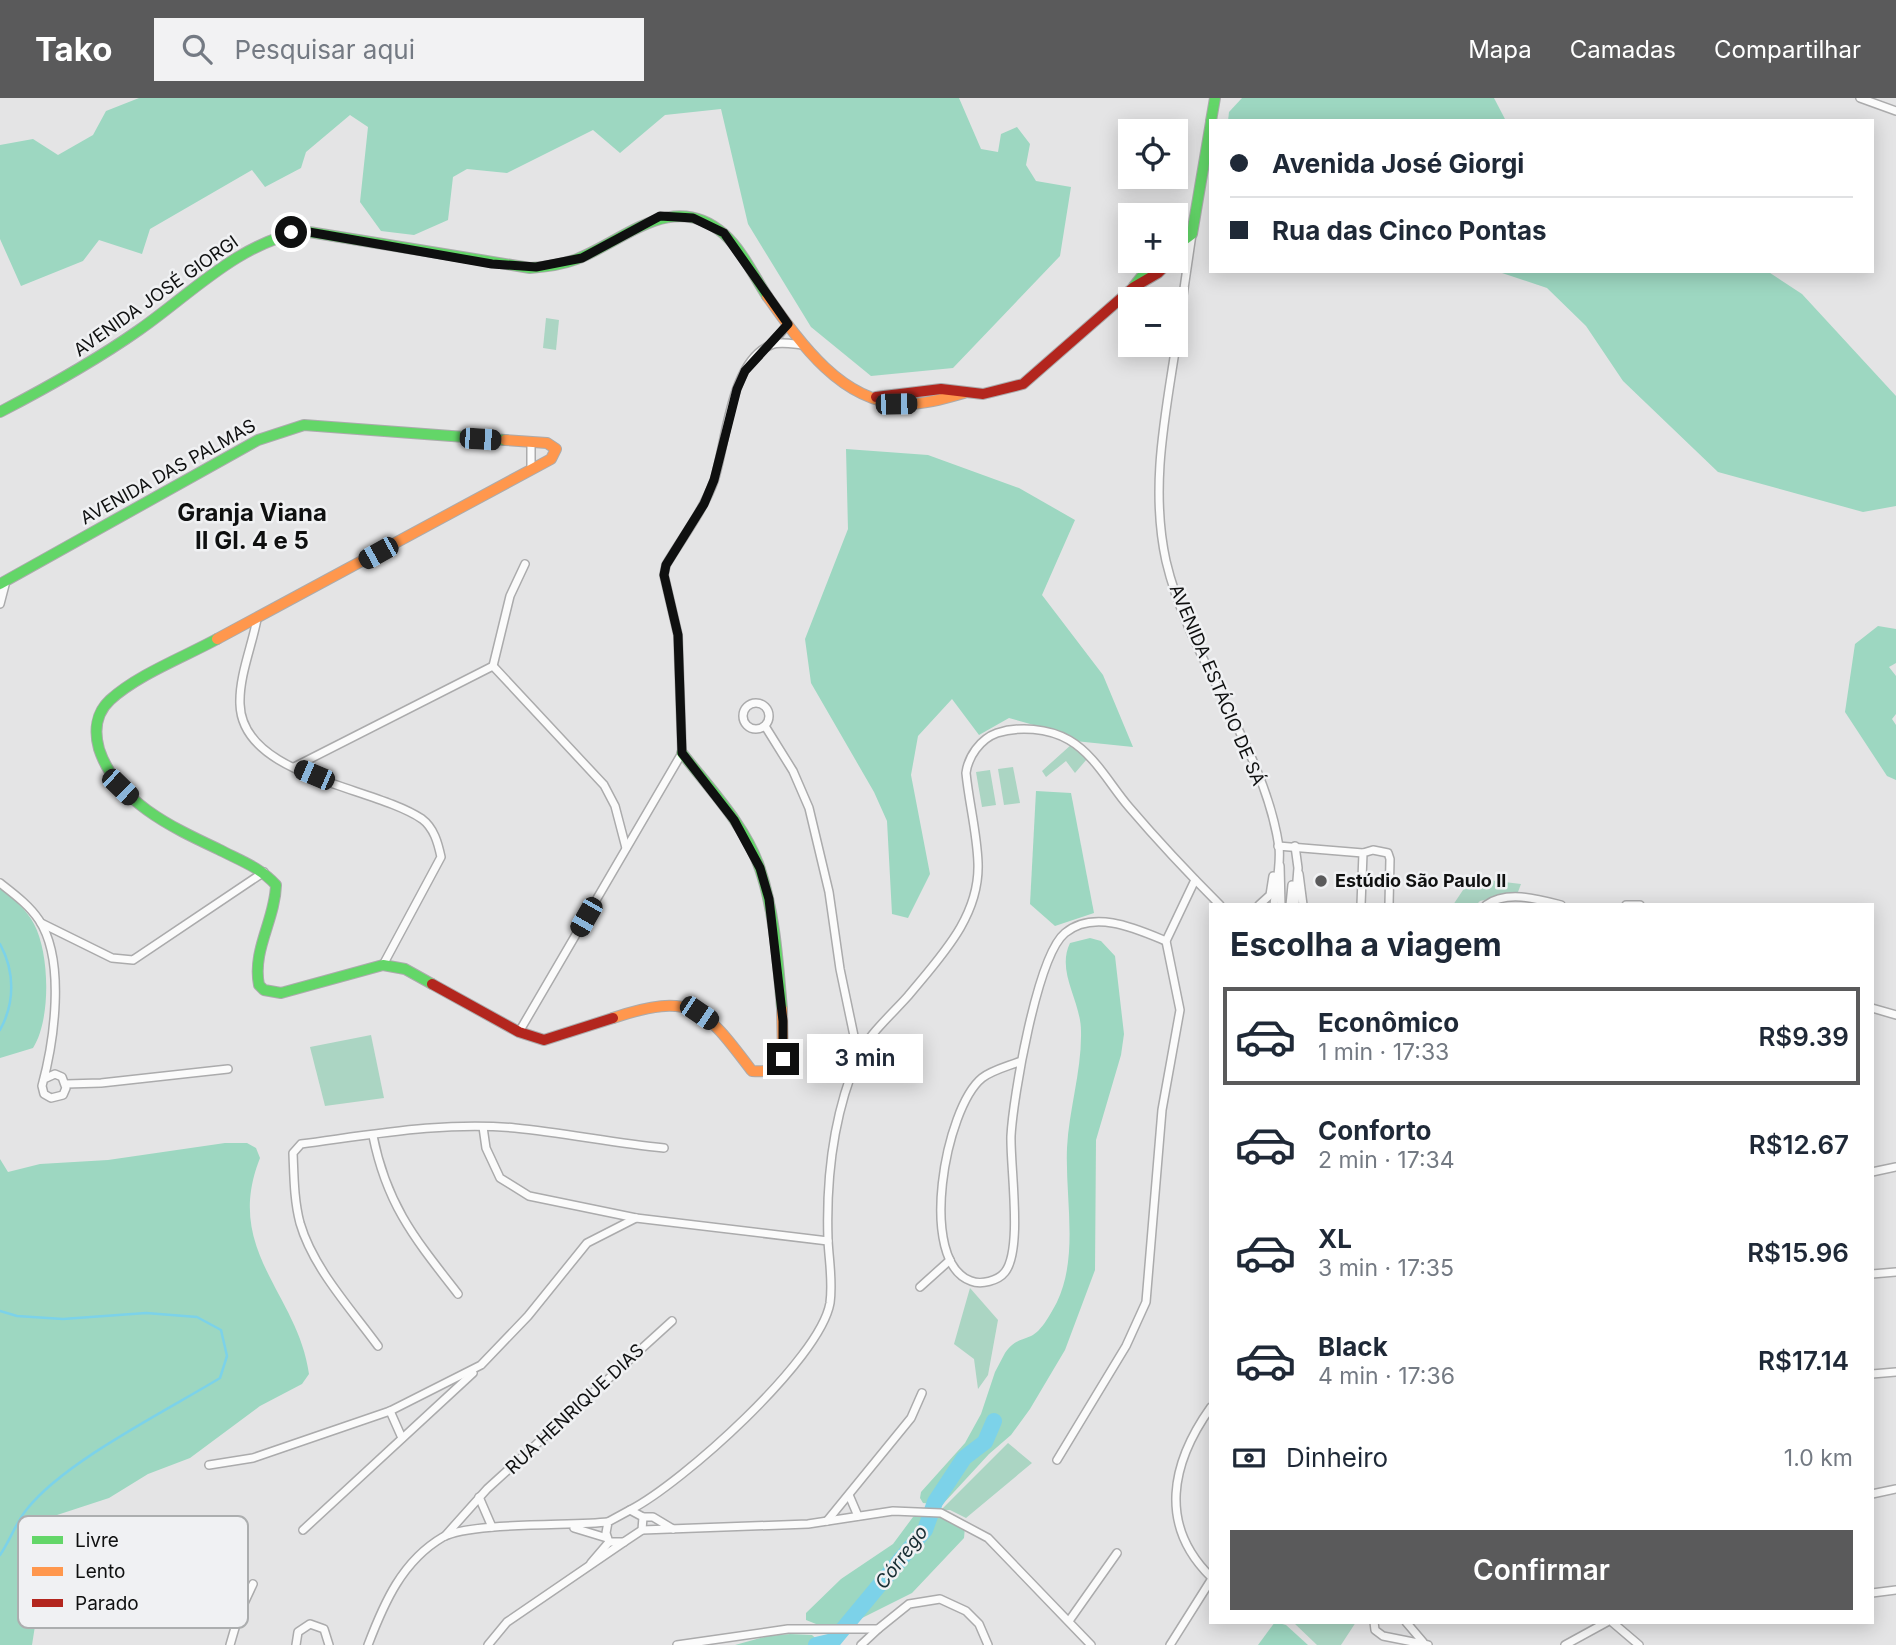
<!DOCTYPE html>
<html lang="pt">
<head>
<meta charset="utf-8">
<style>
  body { margin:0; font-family:Inter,sans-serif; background:#f2f2f3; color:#1f2937; height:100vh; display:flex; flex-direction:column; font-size:26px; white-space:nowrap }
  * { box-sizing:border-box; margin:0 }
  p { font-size:23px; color:#747a83 }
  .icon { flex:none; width:38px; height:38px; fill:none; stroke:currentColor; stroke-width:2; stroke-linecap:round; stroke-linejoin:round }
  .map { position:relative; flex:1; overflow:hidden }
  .sheet { position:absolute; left:1209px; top:805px; width:665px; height:721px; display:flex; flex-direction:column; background:#fff; border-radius:0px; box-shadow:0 4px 18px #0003 }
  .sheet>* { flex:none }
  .guide { position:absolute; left:1209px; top:21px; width:665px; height:154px; border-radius:0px; box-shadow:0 4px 18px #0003; display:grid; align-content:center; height:154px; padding:0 21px; background:#fff }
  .controls { position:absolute; left:1118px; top:21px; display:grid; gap:14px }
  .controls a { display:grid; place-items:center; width:70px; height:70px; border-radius:0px; background:#fff; box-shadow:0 4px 18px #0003; font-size:35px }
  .end { position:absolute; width:32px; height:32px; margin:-16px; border:9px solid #0f1010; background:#fff; box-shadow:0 0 0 4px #fff }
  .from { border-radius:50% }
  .bubble { position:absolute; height:49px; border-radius:0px; background:#fff; box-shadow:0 4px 18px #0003; font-size:23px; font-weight:600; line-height:49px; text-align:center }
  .car { position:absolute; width:21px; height:42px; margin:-21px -10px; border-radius:9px; box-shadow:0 0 5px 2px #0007; background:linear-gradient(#222 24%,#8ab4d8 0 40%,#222 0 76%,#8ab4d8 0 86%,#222 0) }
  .guide b { display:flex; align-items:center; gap:24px; height:66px; font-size:26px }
  .guide b+b { border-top:2px solid #e0e1e3 }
  .guide i { width:18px; height:18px; background:#1f2937 }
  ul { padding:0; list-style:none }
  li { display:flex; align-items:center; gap:21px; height:98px; margin:0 14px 10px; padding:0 7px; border:4px solid transparent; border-radius:0px }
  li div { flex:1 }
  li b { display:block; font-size:26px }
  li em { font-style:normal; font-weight:600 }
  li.on { border-color:#5a5a5b }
  li>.icon { width:63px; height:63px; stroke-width:1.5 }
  h2 { padding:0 21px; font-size:32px; line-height:84px }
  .pay { display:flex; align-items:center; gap:18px; height:77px; padding:0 21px; font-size:26px }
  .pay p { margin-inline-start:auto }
  .action { display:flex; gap:14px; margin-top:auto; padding:14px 21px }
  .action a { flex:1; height:80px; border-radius:0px; background:#5a5a5b; color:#fff; font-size:28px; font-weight:600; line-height:80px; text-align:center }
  header { display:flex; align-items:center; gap:42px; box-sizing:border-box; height:98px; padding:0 35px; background:#5a5a5b; color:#fff }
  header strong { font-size:33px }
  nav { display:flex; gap:38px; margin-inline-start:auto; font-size:24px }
  .search { width:490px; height:63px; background:#f2f2f3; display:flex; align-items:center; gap:18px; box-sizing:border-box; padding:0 24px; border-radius:0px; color:#747a83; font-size:26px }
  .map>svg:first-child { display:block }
  .green { fill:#abd5c3 }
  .forest { fill:#9dd7c1 }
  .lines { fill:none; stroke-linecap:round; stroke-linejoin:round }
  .stream { stroke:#7cd2e9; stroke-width:2.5 }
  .river { stroke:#7cd2e9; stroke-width:16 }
  .street-casing { stroke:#ababac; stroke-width:10 }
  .fast-casing { stroke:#ababac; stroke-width:12 }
  .slow-casing { stroke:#ababac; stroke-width:12 }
  .jam-casing { stroke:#ababac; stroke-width:12 }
  .street { stroke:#fbfbfb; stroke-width:7 }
  .fast { stroke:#63d668; stroke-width:10 }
  .slow { stroke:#ff974d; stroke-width:10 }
  .jam { stroke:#b3261e; stroke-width:10 }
  .route { stroke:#0f1010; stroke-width:9 }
  .poi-dot { fill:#5a5a5b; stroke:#f0f1f3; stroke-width:2.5 }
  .labels { text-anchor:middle; stroke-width:5; stroke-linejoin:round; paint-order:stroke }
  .street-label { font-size:18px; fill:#0f1010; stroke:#f0f1f3 }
  .poi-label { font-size:18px; font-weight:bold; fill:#0f1010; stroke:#f0f1f3; text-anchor:start }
  .water-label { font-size:19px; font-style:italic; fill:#182d33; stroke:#f0f1f3 }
  .district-label { font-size:24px; font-weight:bold; fill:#0f1010; stroke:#f0f1f3 }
  .key { fill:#f0f1f3; stroke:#acaeaf; stroke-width:2 }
  .key-label { font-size:19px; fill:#0f1010 }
</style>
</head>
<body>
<header>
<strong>Tako</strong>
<div class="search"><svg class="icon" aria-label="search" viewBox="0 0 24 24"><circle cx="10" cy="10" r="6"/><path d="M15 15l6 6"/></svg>Pesquisar aqui</div>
<nav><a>Mapa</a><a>Camadas</a><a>Compartilhar</a></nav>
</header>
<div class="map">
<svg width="1896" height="1547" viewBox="0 0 1896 1547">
  <rect width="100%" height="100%" fill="#e4e4e5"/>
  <!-- green -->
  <g class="green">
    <path d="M546,220L559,222L556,252L543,250Z"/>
    <path d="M1072,646L1087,661L1075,675L1066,663L1046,679L1042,673Z"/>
    <path d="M1013,669L1020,705L1004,707L998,671Z"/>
    <path d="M990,672L996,707L982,709L976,674Z"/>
    <path d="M1471,780L1521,786L1518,794L1480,803L1476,807H1453Z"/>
    <path d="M371,937L384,1000L325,1008L310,949Z"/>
    <path d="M970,1190L998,1222L988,1277L978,1291L974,1261L954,1246Z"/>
    <path d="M1008,1345L1032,1365L966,1420L950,1412H941Z"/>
    <path d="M1293,1524H1356L1341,1547H1317Z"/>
  </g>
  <!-- forest -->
  <g class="forest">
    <path d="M139,0H959L981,51L998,54L1001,36L1017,29L1030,46L1026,67L1036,83L1071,89L1060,158L953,270L871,278L811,229L748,126L721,11L665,17L620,55L593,32L507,75L467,71L453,79L448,122L414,137L381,133L360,104L368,29L350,17L306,54L301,70L265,89L252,72L150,131L142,156L99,142L83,163L21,188L0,141V47L33,41L58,57L93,37L106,13Z"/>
    <path d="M1242,0H1494L1506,23H1228L1229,14Z"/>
    <path d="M1496,173H1767L1802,196L1896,298V408L1863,414L1718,374L1623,283L1586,228L1547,190Z"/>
    <path d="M846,351L928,357L1019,390L1075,422L1042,497L1103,577L1133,649L1075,643L1062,635L1009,620L979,637L952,601L918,638L911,677L930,776L908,820L892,816L887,723L874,694L811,585L805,541L848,431Z"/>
    <path d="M1878,528L1896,531V565L1889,569L1896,578V616L1892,621L1896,627V682L1887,678L1845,614L1855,546Z"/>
    <path d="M1036,693L1071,695L1094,815L1055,828L1030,806Z"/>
    <path d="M0,790C12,799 27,812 34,826C50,856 51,922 33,950L0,960Z"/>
    <path d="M1090,840L1101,843L1115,858L1124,936L1121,957L1096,1042L1095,1172L1065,1252L1030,1311L1011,1337L989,1356L942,1407L923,1405L920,1400L921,1394L965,1345L981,1316L995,1274L1005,1255C1013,1243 1019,1243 1031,1238C1042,1233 1051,1215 1057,1204C1079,1158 1065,1100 1067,1050C1069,1011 1082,972 1081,933C1081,903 1056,874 1070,845Z"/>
    <path d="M225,1045H247L256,1050L260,1060C223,1153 298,1195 309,1276L302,1286L260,1308L190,1360L148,1376L109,1400L54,1418L43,1436L37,1461V1515L32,1547H0V1061L8,1074L40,1066L108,1062Z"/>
    <path d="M919,1415L946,1420L965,1429L964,1440L912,1495L850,1526H816L806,1522V1515L841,1481L893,1446L913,1419Z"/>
    <path d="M1275,1524L1286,1527L1308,1547H1258Z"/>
    <path d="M790,1536L812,1537L823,1547H735L768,1538Z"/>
  </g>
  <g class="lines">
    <!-- stream -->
    <g class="stream">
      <path d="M0,846C15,873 15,905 0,932"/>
      <path d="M0,1213L17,1218L63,1221L146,1215L197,1219L221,1232L227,1258L220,1280C166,1313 65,1363 27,1411C16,1424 10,1443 0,1457"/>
    </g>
    <!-- river -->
    <path class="river" d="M816,1547L833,1543L925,1432L935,1404L964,1360L985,1344L994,1323"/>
    <defs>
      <g id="street">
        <path d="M1860,0L1896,13"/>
        <path d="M1176,245L1192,136"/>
        <path d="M772,246L788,226"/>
        <path d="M1176,247C1165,319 1150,390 1166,463C1189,562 1264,648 1279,749C1281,767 1276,788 1274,807"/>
        <path d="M531,345V370"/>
        <path d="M0,506L6,483"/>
        <path d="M257,521C252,548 239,578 240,606C242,679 373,688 422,721C434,730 438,745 441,759L383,867"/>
        <path d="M493,568L510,498L525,466"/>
        <circle cx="756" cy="618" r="13"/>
        <path d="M765,628L793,673L809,710L829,794L840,871L858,957"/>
        <path d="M294,669L493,568L604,687L615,708L626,750"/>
        <path d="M1278,748L1363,755"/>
        <path d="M1295,748L1298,770L1295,807"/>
        <path d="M1280,768L1281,807"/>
        <path d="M1299,776L1303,807"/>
        <path d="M0,785C14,796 29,807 39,822C66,863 54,944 42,988L44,996L51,1000L63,997L66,990L62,979L55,976L44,981"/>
        <path d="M1259,807L1270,797L1273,778"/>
        <path d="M1290,807L1292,787"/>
        <path d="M1361,807L1363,755L1373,752L1388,755L1390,761L1389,807"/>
        <path d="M1486,807C1507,792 1538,801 1561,807"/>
        <path d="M1626,807H1640"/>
        <path d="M41,825L112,860L133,862L264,774"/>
        <path d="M1872,910L1896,917"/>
        <path d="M519,934L682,655L678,537L664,477L666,467C682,440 703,413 714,383C726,347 730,262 771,247C779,243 793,246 803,247"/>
        <path d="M1021,963C1009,968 992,972 982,980C945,1010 917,1164 971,1183C981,1187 998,1183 1005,1174C1023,1151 1010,1068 1011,1038C1013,1000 1037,858 1065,835C1094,811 1137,831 1166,843"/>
        <path d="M66,986L101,985L228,971"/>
        <path d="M483,1029L486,1050L500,1080L529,1098L636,1120L828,1143"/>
        <path d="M373,1038C387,1108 416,1142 458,1196"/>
        <path d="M1872,1074L1896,1069"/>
        <path d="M1872,1176L1896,1174"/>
        <path d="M920,1189L950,1162"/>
        <path d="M378,1248C351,1211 313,1170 300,1125C294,1102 294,1079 293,1055L301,1046C370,1037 445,1023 515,1030C565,1035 614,1045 664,1050"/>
        <path d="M1872,1276L1896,1274"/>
        <path d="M1211,1309C1171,1365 1158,1427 1211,1479"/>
        <path d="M390,1313L402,1340"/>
        <path d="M1057,1362L1126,1248L1146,1204L1162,1012L1180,912L1166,843L1195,782"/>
        <path d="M209,1367L253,1360L390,1313L481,1267L528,1218L587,1145L636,1120"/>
        <path d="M1872,1396L1896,1391"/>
        <path d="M849,1397L858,1418"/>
        <path d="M479,1399L492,1429"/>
        <path d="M630,1412C681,1386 820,1262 830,1205C833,1183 829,1163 828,1142C826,1081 834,1015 858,959C865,940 894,914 908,898C940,859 980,819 978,765C977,735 969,705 966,675C968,659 980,641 997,635C1019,628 1048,630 1069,642C1095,657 1110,687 1129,709C1158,743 1189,776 1220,807"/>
        <path d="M630,1412L643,1419L642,1432L624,1444H609L606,1435L608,1424Z"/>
        <path d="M643,1419H653L673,1431"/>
        <path d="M827,1423L911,1320L922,1295"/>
        <path d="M574,1430L607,1440"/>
        <path d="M303,1432L473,1275"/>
        <path d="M642,1432L808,1426L893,1413L941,1415L988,1440L1091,1547"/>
        <path d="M445,1438L487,1391L672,1223"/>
        <path d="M591,1465L609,1444"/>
        <path d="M70,1494L193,1506L239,1516"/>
        <path d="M1872,1495L1896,1492"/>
        <path d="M100,1497L103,1423"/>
        <path d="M193,1506L199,1435"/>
        <path d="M1069,1523L1117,1455"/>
        <path d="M1374,1524L1375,1532L1383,1538L1428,1547"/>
        <path d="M1406,1524L1423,1544"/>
        <path d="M1612,1524L1639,1547"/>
        <path d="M230,1547L239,1516L253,1486"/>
        <path d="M296,1547L298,1534L310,1526L324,1531L329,1547"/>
        <path d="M368,1547C384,1505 402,1463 443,1439C470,1424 571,1428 608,1424"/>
        <path d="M488,1547L507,1524L624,1444"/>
        <path d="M677,1547L788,1531H878L909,1506L940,1501L966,1513L979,1526L988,1547"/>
        <path d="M861,1547L878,1531"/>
        <path d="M1170,1547L1211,1482"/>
        <path d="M1565,1547L1607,1524"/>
      </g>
      <g id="fast">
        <path d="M1211,23L1215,0"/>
        <path d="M1176,148L1192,136L1211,24"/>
        <path d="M1134,188L1154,163"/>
        <path d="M0,314C48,289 95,263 139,232C192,195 237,146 303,133L530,170C546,169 561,167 577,161C624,143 673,91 724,136C742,152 754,178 767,198"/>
        <path d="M0,486L258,342L304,327L505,342"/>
        <path d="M217,541C184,559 137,577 110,602C96,615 94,633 99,651C116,703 171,729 218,751C239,762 260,769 276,787C275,822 252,852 259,887L264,892L281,895L383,867L405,871L432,886"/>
        <path d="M682,655C710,691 746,728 760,771C775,815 778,866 782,911"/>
      </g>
      <g id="slow">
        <path d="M767,198C799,243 840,303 901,306C922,307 943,301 964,295"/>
        <path d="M217,541L551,361L556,351L547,345L505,342"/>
        <path d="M613,920C693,893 705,911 752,973C765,974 777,973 783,960L782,911"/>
      </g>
      <g id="jam">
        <path d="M876,299L941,291L983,296L1023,286L1134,189L1158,175L1170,163"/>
        <path d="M432,886L519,934L544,942L613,920"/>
      </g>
    </defs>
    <!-- street casing -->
    <use href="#street" class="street-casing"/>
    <!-- fast casing -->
    <use href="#fast" class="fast-casing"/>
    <!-- slow casing -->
    <use href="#slow" class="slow-casing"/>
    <!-- jam casing -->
    <use href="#jam" class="jam-casing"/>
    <!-- street -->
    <use href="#street" class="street"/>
    <!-- fast -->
    <use href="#fast" class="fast"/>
    <!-- slow -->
    <use href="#slow" class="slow"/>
    <!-- jam -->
    <use href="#jam" class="jam"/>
  </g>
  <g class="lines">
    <!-- route -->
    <path class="route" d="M291,134L303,133L492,166L536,169L582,160L660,118L693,120L724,135L788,226L745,273L737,291L714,382L704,406L666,467L664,477L678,537L682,655L734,722L760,770L769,801L783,923V961"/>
  </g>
  <!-- markers -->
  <circle class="poi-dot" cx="1321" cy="783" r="7"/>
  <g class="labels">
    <!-- street labels -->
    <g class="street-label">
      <text transform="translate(156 198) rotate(-35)" y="6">AVENIDA JOSÉ GIORGI</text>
      <text transform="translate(168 374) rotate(-29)" y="6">AVENIDA DAS PALMAS</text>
      <text transform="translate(1217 587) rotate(67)" y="6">AVENIDA ESTÁCIO DE SÁ</text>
      <text transform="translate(575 1311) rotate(-43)" y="6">RUA HENRIQUE DIAS</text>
    </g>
    <!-- poi labels -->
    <g class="poi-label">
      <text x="1335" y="789">Estúdio São Paulo II</text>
    </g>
    <!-- water labels -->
    <g class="water-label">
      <text transform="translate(901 1459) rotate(-53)" y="7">Córrego</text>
    </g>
    <!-- district labels -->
    <g class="district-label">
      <text x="252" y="423">Granja Viana<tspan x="252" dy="28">II Gl. 4 e 5</tspan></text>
    </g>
  </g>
  <!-- legend -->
  <rect x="18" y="1418" width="230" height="112" rx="10" class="key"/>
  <rect x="32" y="1438" width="31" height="8" fill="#63d668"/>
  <rect x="32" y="1469" width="31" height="9" fill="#ff974d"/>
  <rect x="32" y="1501" width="31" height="8" fill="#b3261e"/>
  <g class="key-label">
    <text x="75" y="1449">Livre</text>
    <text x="75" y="1480">Lento</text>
    <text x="75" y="1512">Parado</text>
  </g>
</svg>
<div class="controls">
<a><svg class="icon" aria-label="locate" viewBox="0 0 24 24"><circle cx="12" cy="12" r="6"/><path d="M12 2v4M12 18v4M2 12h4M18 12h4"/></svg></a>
<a>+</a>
<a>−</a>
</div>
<i class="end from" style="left:291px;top:134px"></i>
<i class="end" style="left:783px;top:961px"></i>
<div class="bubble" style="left:807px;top:936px;width:116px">3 min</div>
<i class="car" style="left:896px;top:306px;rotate:89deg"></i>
<i class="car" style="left:480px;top:341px;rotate:94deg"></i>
<i class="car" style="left:378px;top:455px;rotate:241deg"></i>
<i class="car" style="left:314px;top:677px;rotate:293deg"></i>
<i class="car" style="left:120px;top:689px;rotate:134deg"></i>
<i class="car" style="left:586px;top:819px;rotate:210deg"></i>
<i class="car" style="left:699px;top:915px;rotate:124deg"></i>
<div class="guide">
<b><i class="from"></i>Avenida José Giorgi</b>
<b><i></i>Rua das Cinco Pontas</b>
</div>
<section class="sheet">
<h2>Escolha a viagem</h2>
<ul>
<li class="on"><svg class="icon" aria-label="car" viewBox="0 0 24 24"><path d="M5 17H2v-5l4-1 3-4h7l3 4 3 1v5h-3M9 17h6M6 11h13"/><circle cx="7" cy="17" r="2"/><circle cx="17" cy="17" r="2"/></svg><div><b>Econômico</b><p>1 min · 17:33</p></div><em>R$9.39</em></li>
<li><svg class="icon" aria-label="car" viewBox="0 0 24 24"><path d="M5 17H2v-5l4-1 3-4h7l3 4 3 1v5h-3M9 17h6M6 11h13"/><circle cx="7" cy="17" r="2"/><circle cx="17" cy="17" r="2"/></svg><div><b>Conforto</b><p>2 min · 17:34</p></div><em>R$12.67</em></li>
<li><svg class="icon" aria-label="car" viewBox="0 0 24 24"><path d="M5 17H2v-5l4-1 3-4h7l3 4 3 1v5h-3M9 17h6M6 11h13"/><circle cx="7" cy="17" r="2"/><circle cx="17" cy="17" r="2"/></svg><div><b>XL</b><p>3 min · 17:35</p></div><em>R$15.96</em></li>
<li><svg class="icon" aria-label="car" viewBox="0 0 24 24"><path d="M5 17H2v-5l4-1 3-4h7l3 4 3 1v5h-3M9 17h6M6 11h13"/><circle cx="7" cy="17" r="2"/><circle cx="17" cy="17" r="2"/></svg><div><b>Black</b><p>4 min · 17:36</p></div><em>R$17.14</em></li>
</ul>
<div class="pay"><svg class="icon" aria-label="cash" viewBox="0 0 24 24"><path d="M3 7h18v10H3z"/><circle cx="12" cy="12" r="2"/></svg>Dinheiro<p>1.0 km</p></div>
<div class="action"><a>Confirmar</a></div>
</section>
</div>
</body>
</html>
